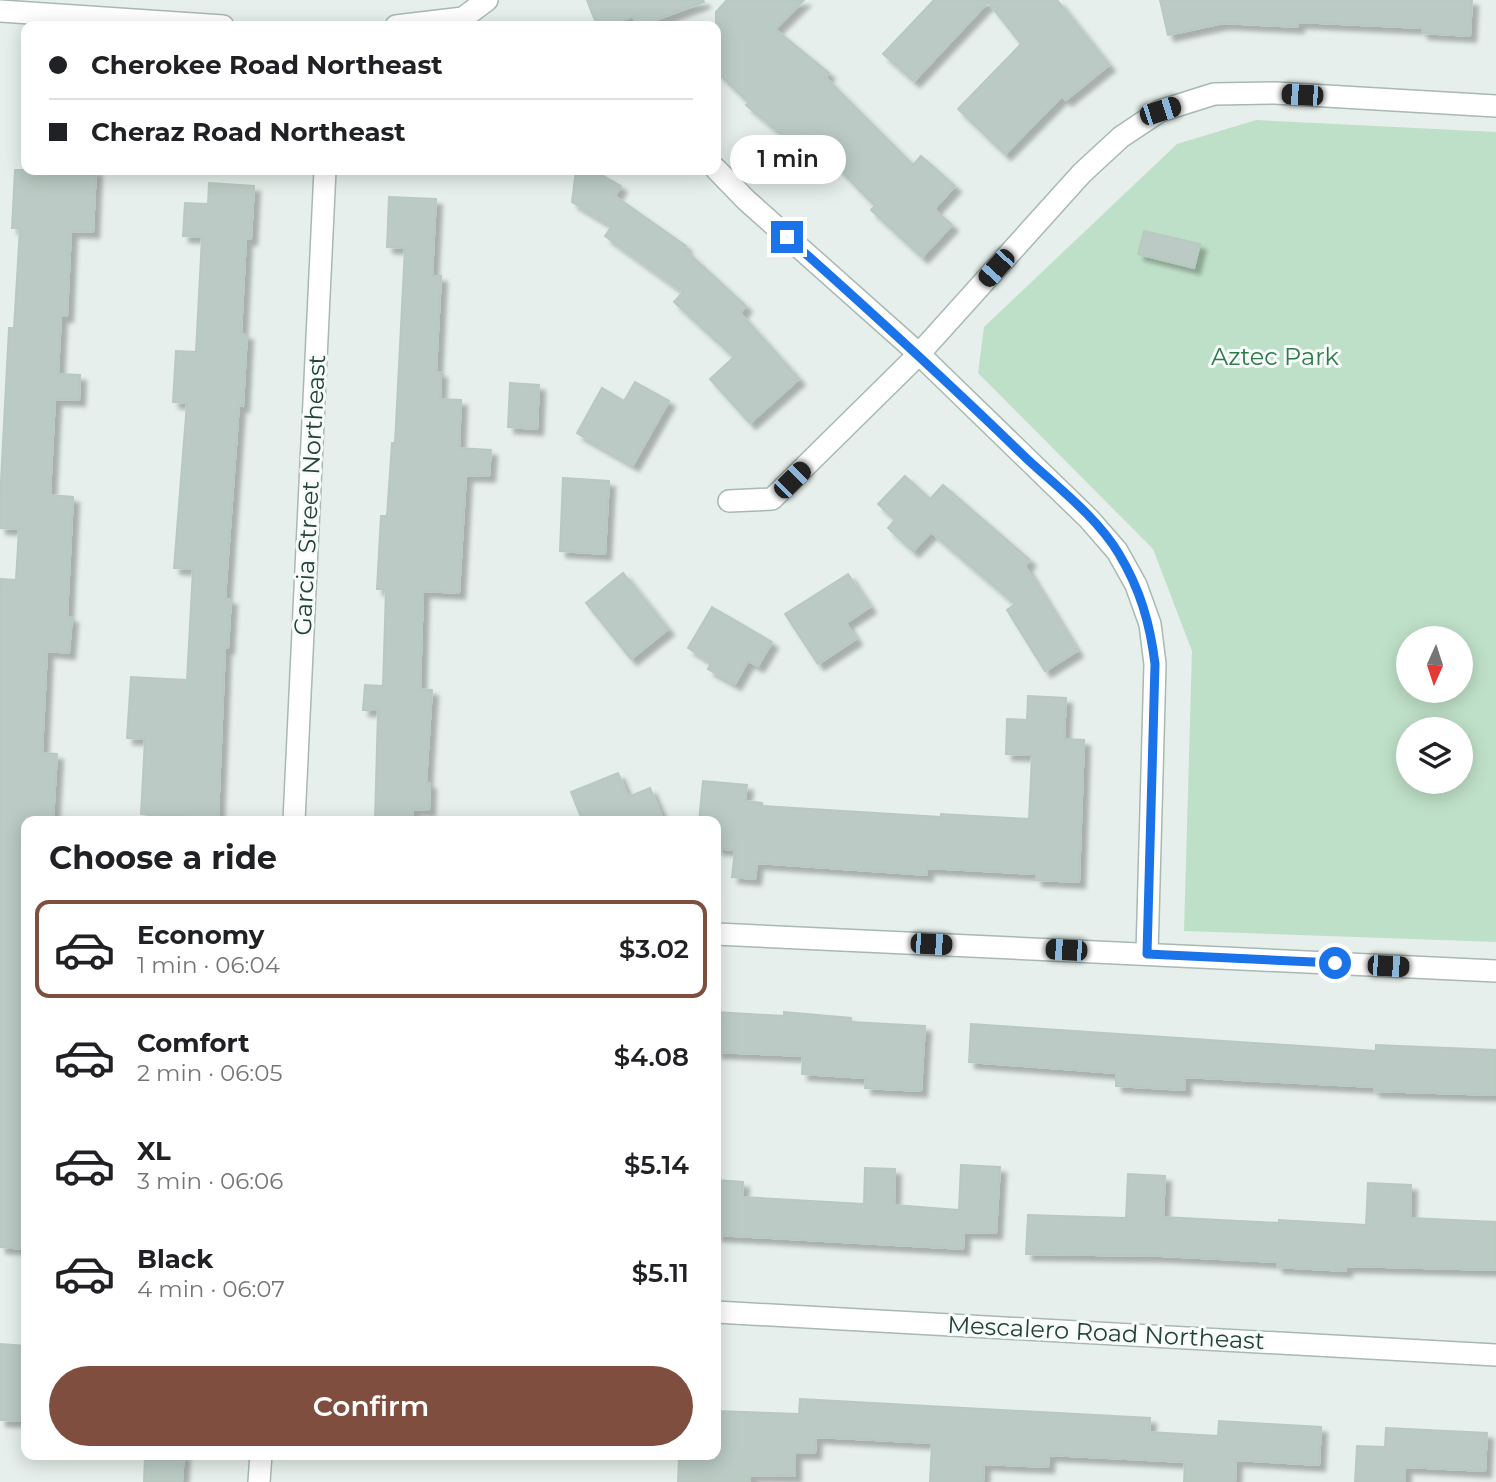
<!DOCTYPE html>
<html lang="en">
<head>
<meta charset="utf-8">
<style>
  body { margin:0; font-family:Montserrat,sans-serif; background:#f2f2f2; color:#202124; height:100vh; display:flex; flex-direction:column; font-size:26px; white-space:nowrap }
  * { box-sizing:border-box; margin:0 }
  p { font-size:23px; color:#757577 }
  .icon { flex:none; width:38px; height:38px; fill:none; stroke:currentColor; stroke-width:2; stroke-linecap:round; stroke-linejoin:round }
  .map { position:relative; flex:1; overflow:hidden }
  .sheet { position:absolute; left:21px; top:816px; width:700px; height:644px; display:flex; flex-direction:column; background:#fff; border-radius:14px; box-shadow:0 4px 18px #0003 }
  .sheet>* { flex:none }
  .top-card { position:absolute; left:21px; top:21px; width:700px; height:154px; border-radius:14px; box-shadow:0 4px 18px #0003; display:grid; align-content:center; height:154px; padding:0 28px; background:#fff }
  .needle { width:46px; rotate:183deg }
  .fabs { position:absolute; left:1396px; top:626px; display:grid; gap:14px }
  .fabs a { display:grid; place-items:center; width:77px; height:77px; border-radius:50%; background:#fff; box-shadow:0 4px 18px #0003; font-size:35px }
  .end { position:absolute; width:32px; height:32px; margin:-16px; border:9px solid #1a73e8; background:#fff; box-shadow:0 0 0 4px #fff }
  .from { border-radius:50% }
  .bubble { position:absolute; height:49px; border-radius:24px; background:#fff; box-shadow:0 4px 18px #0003; font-size:23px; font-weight:600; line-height:49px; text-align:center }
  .car { position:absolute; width:21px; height:42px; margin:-21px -10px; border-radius:9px; box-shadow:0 0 5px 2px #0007; background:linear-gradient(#222 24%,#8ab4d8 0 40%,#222 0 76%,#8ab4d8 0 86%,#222 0) }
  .top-card b { display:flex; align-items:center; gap:24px; height:66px; font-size:26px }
  .top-card b+b { border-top:2px solid #e0e0e0 }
  .top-card i { width:18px; height:18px; background:#202124 }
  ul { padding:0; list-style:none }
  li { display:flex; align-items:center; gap:21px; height:98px; margin:0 14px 10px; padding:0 14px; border:4px solid transparent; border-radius:14px }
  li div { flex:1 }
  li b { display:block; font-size:26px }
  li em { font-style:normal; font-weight:600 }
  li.on { border-color:#7f4e3f }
  li>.icon { width:63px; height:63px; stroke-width:1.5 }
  h2 { padding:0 28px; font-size:32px; line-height:84px }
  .action { display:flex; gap:14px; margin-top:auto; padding:14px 28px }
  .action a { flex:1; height:80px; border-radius:42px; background:#7f4e3f; color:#fff; font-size:28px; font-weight:600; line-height:80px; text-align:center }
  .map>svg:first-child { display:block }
  .green { fill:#bfe0c8; fill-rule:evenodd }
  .building { fill:#bbcac4; stroke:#b8c9c2; stroke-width:2; filter:url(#shadow) }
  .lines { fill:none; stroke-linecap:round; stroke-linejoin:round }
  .minor-casing { stroke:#a8b8b2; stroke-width:24 }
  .minor { stroke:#fff; stroke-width:21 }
  .route { stroke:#1a73e8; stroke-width:9 }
  .labels { text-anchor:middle; stroke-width:6; stroke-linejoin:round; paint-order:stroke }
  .park-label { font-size:24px; fill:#2d7a4b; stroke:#f7fbf9 }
  .street-label { font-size:24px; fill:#24423a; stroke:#f7fbf9 }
</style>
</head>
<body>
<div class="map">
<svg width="1496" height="1482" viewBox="0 0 1496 1482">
  <defs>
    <filter id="shadow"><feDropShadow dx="6" dy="6" stdDeviation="2" flood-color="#0004"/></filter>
  </defs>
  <rect width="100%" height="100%" fill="#e6efeb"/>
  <!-- green -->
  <path class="green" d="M1256,120L1496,132V942L1184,931L1192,651L1153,549L978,373L984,327L1177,144ZM1409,639H1461V691H1409ZM1409,730H1461V782H1409Z"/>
  <!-- building -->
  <g class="building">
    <path d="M587,0H703L704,2L640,26H637L633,16L606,26H597Z"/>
    <path d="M727,0H804L775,29L829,73L825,77L913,165L921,156L955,186L934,209L952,225L922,257L871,210L875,206L804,133L794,145L746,105L749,103L716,71V12Z"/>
    <path d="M934,0H1057L1109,65L1066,100L1062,96L1005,154L958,109L1021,44L988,2L914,81L883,54Z"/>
    <path d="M1160,0H1472L1470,36L1422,33V28L1298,22V27L1223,23L1168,35Z"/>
    <path d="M15,170H96L93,232L71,231L67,316H61L58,374L80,375L79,400L55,399L50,495L73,497L67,617H72L69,653L47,651L42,753L57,754L53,821H26V1249L0,1247V592L1,579L16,580L19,529L0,528V500L9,328H14L20,228H12Z"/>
    <path d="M576,170H593L621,186L615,196L686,246L684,249L746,306L740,313L799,379L750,423L710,379L734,357L674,302L683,292L605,236L612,226L572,202Z"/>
    <path d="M209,183L254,186L251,239H246L241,334H247L243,406L239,405L225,599H231L228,648H225L218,818L141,814L145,739L127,738L131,677L187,680L193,569L174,568L187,403L173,402L176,351L196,352L202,237L183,236L185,203L208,204Z"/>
    <path d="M389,197L436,199L432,276H441L436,372H441L440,399L461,400L459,448L491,450L489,476L466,475L459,593L423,591L420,689L432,690L426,783H430L429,810L413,809L412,821H375L378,710H363L365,685L383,686L386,589H377L381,516H387L392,443H395L405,248L387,247Z"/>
    <path d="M1144,231L1200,244L1194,268L1138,254Z"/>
    <path d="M635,382L669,401L633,465L577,433L602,388L624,401Z"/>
    <path d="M510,383L539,385L537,429L508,427Z"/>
    <path d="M905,476L930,499L943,485L1030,560L1025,566L1077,651L1045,671L1007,610L1015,604L931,532L913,551L888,528L895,520L878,504Z"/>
    <path d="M563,478L609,481L605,554L560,551Z"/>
    <path d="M623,573L668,629L631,659L586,603Z"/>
    <path d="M848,574L870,607L846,623L856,639L818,664L785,614Z"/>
    <path d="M712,607L772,642L758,666L748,661L735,684L708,669L711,662L688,648Z"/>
    <path d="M1028,696L1066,698L1064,739L1084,740L1079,882L1036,880V874L927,868V875L757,863L755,879L732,877L735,850L716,848V821H699L703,781L747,785L745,801L762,803V806L941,817V814L1029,819L1032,755L1006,754L1007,719L1027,720Z"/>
    <path d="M618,773L628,797L650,788L664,821H573L581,817L571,792Z"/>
    <path d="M716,1012L784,1016V1012L851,1018V1022L925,1026L921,1091L865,1088L866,1078L802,1074L803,1056L716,1052Z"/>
    <path d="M971,1024L1376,1051V1045L1496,1050V1095L1374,1091V1087L1185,1077V1090L1116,1086V1073L969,1062Z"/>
    <path d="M961,1165L1000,1167L996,1233L964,1232L963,1249L716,1235V1180L743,1182L742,1197L864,1204L865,1168L895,1169L894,1205L959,1210Z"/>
    <path d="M1128,1174L1165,1176L1163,1217L1279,1223V1220L1366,1225L1368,1183L1411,1185L1410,1218L1496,1222V1270L1346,1266V1271L1277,1267V1262L1161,1256L1026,1254L1028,1215L1126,1218Z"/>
    <path d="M0,1344L26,1346V1421L0,1420Z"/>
    <path d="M800,1399L1150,1418L1149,1432L1218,1436L1219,1421L1321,1427L1319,1465L1236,1460L1235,1482H1184L1185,1462L1049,1455L1048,1467L984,1464L983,1482H930L932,1443L816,1437L815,1453H795V1476L750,1475V1482H678L679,1458L716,1460V1411L799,1414Z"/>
    <path d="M1386,1428L1487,1433L1485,1471L1405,1467V1482H1355L1357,1446L1385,1447Z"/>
    <path d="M145,1454H184L182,1482H144Z"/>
  </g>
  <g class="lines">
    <defs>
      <g id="minor">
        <path d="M0,11L223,26"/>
        <path d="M396,26L463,18L487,0"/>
        <path d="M716,169L746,200L919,354L1089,519L1117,551L1136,585L1150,624L1155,664L1147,954"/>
        <path d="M729,501L772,499L919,354L1082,173L1121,137L1160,111L1214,94L1275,93L1496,106"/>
        <path d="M294,821L325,170"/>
        <path d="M716,934L1496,971"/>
        <path d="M716,1312L1496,1355"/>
        <path d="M259,1482L261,1454"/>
      </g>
    </defs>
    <!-- minor casing -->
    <use href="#minor" class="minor-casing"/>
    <!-- minor -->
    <use href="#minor" class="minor"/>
  </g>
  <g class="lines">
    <!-- route -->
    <path class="route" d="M787,237C868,309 948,382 1026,458C1057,487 1097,517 1119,554C1140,589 1150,623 1155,664L1147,954L1335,963"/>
  </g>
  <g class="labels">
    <!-- park labels -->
    <g class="park-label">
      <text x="1275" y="365">Aztec Park</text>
    </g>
    <!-- street labels -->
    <g class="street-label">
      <text transform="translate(310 495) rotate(-87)" y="8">Garcia Street Northeast</text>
      <text transform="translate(1106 1333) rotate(3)" y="8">Mescalero Road Northeast</text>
    </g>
  </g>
</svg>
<div class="fabs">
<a><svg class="needle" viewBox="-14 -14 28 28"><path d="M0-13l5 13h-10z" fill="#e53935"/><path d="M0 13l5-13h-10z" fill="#757577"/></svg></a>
<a><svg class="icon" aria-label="layers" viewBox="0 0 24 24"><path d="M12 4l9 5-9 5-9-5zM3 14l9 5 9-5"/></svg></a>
</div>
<i class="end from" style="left:1335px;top:963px"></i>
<i class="end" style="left:787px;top:237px"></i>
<div class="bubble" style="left:730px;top:135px;width:116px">1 min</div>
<i class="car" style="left:1302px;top:95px;rotate:273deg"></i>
<i class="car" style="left:1160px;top:111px;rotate:72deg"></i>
<i class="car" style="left:996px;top:268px;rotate:222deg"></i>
<i class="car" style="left:792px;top:480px;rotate:45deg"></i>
<i class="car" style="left:931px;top:944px;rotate:93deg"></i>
<i class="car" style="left:1066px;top:950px;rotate:273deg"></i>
<i class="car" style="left:1388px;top:966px;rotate:93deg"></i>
<div class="top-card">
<b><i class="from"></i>Cherokee Road Northeast</b>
<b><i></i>Cheraz Road Northeast</b>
</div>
<section class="sheet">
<h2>Choose a ride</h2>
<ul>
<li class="on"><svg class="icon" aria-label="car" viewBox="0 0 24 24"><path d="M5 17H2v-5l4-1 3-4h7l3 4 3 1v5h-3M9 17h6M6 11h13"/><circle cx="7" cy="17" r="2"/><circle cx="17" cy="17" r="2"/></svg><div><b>Economy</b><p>1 min · 06:04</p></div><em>$3.02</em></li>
<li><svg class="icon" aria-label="car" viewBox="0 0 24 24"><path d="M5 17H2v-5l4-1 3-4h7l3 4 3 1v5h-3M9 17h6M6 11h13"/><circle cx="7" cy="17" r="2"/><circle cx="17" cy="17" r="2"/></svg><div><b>Comfort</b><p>2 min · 06:05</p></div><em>$4.08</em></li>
<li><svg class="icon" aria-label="car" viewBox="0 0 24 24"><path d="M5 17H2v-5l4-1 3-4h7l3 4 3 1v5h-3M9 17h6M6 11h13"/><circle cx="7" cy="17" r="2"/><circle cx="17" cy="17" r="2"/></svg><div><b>XL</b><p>3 min · 06:06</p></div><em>$5.14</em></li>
<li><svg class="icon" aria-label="car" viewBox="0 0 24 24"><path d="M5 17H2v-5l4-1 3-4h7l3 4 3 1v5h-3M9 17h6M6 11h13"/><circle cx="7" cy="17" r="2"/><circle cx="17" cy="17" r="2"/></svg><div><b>Black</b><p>4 min · 06:07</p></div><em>$5.11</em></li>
</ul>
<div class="action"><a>Confirm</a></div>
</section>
</div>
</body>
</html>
